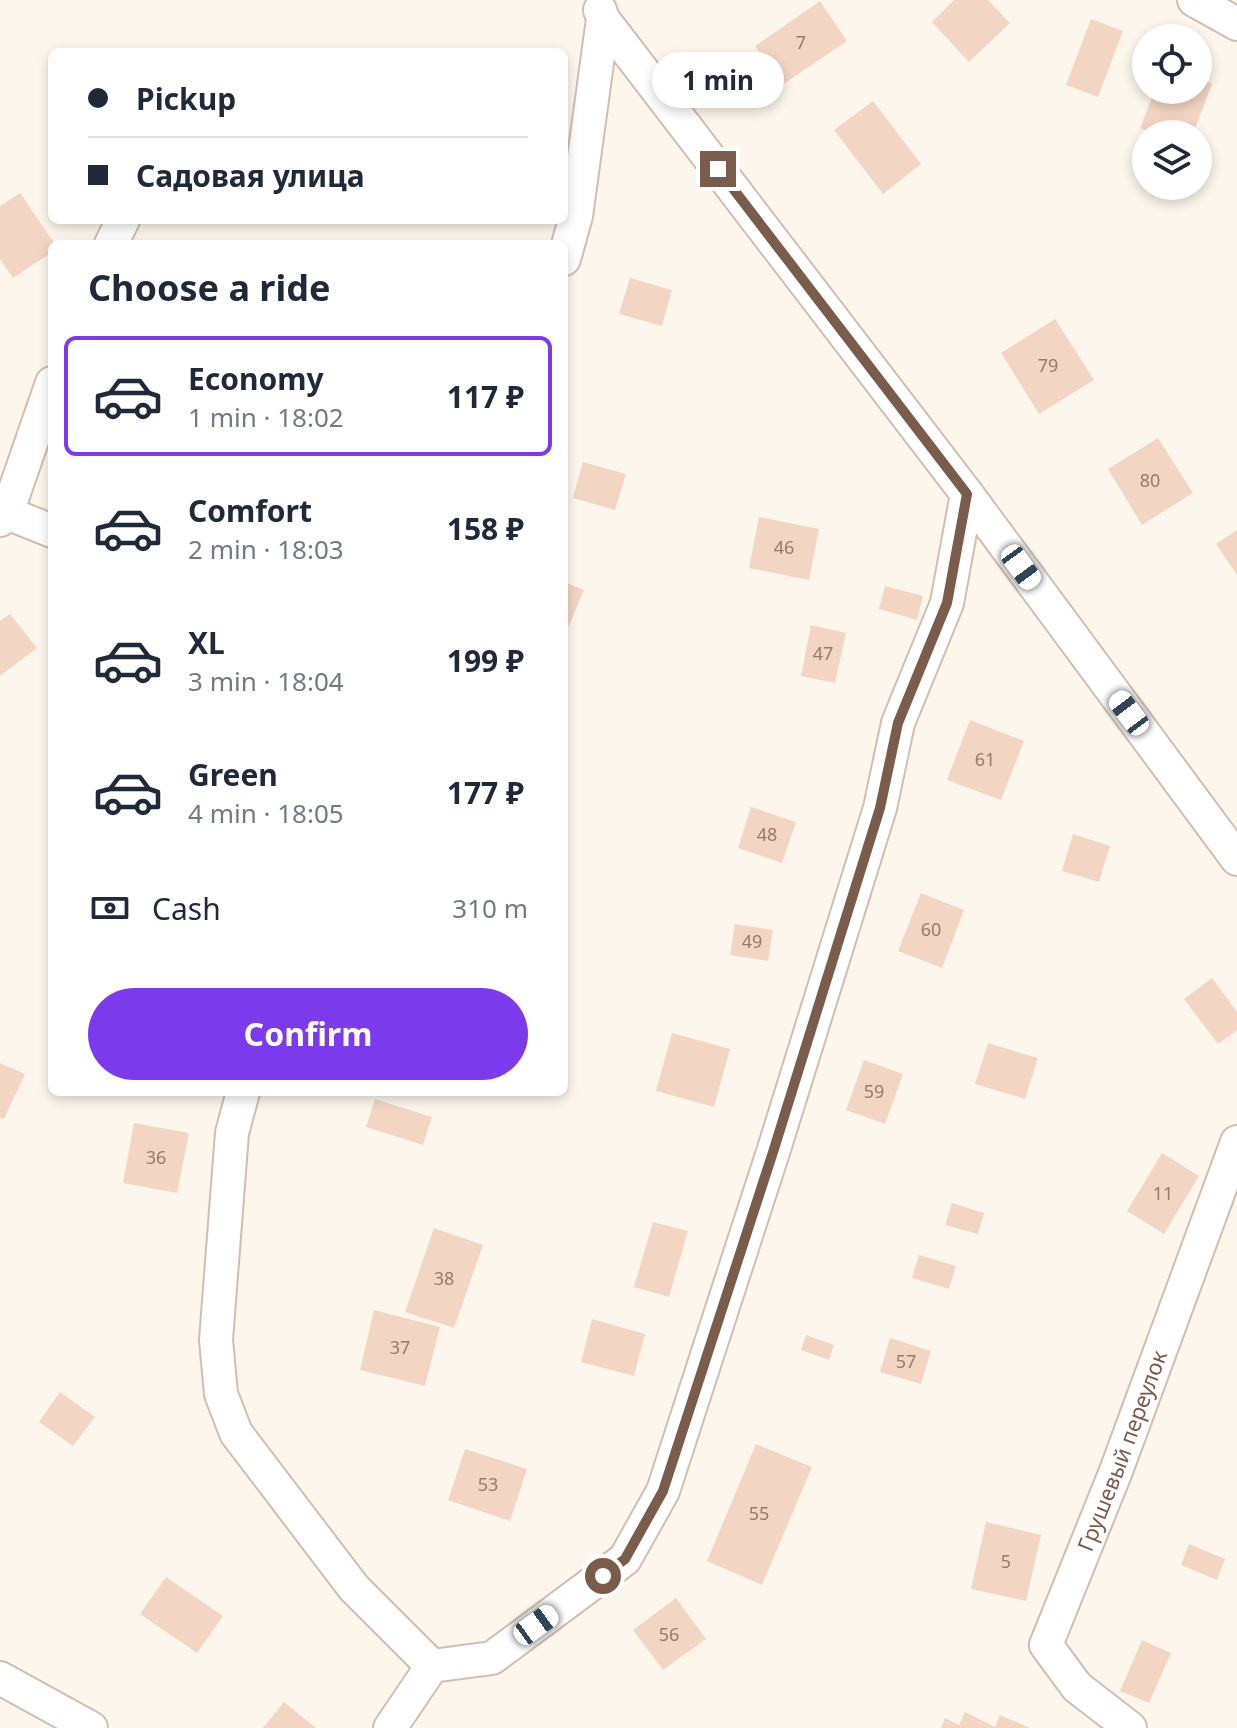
<!DOCTYPE html>
<html lang="en">
<head>
<meta charset="utf-8">
<style>
  body { margin:0; font-family:"Noto Sans",sans-serif; background:#f2f2f3; color:#1f2937; height:100vh; display:flex; flex-direction:column; font-size:30px; white-space:nowrap }
  * { box-sizing:border-box; margin:0 }
  p { font-size:26px; color:#747a83 }
  .icon { flex:none; width:44px; height:44px; fill:none; stroke:currentColor; stroke-width:2; stroke-linecap:round; stroke-linejoin:round }
  .map { position:relative; flex:1; overflow:hidden }
  .panel { position:absolute; left:48px; top:240px; width:520px; height:856px; display:flex; flex-direction:column; background:#fff; border-radius:12px; box-shadow:0 4px 12px #0003 }
  .panel>* { flex:none }
  .guide { position:absolute; left:48px; top:48px; width:520px; height:176px; border-radius:12px; box-shadow:0 4px 12px #0003; display:grid; align-content:center; height:176px; padding:0 40px; background:#fff }
  .controls { position:absolute; left:1132px; top:24px; display:grid; gap:16px }
  .controls a { display:grid; place-items:center; width:80px; height:80px; border-radius:50%; background:#fff; box-shadow:0 4px 12px #0003; font-size:40px }
  .end { position:absolute; width:36px; height:36px; margin:-18px; border:10px solid #7a5c4d; background:#fff; box-shadow:0 0 0 4px #fff }
  .from { border-radius:50% }
  .bubble { position:absolute; height:56px; border-radius:28px; background:#fff; box-shadow:0 4px 12px #0003; font-size:26px; font-weight:700; line-height:56px; text-align:center }
  .car { position:absolute; width:24px; height:48px; margin:-24px -12px; border-radius:10px; box-shadow:0 0 6px 2px #0007; background:linear-gradient(#fff 24%,#345 0 40%,#fff 0 76%,#345 0 86%,#fff 0) }
  .guide b { display:flex; align-items:center; gap:28px; height:76px; font-size:30px }
  .guide b+b { border-top:2px solid #e0e1e3 }
  .guide i { width:20px; height:20px; background:#1f2937 }
  ul { padding:0; list-style:none }
  li { display:flex; align-items:center; gap:24px; height:120px; margin:0 16px 12px; padding:0 24px; border:4px solid transparent; border-radius:12px }
  li div { flex:1 }
  li b { display:block; font-size:30px }
  li em { font-style:normal; font-weight:700 }
  li.on { border-color:#7c3aed }
  li>.icon { width:72px; height:72px; stroke-width:1.5 }
  h2 { padding:0 40px; font-size:36px; line-height:96px }
  .pay { display:flex; align-items:center; gap:20px; height:88px; padding:0 40px; font-size:30px }
  .pay p { margin-inline-start:auto }
  .primary-button { display:flex; gap:16px; margin-top:auto; padding:16px 40px }
  .primary-button a { flex:1; height:92px; border-radius:48px; background:#7c3aed; color:#fff; font-size:32px; font-weight:700; line-height:92px; text-align:center }
  .map>svg:first-child { display:block }
  .building { fill:#f3d5c3 }
  .lines { fill:none; stroke-linecap:round; stroke-linejoin:round }
  .minor-casing { stroke:#d1beb0; stroke-width:36 }
  .minor { stroke:#fff; stroke-width:32 }
  .route { stroke:#7a5c4d; stroke-width:10 }
  .labels { text-anchor:middle; stroke-width:7; stroke-linejoin:round; paint-order:stroke }
  .number-label { font-size:18px; fill:#987a6a }
  .street-label { font-size:22px; fill:#7a5c4d; stroke:#fffaf3 }
</style>
</head>
<body>
<div class="map">
<svg width="1237" height="1728" viewBox="0 0 1237 1728">
  <rect width="100%" height="100%" fill="#fdf6ec"/>
  <!-- building -->
  <g class="building">
    <path d="M954,0H988L1010,23L969,62L932,22Z"/>
    <path d="M820,1L847,41L782,85L755,46Z"/>
    <path d="M1091,19L1123,31L1098,97L1066,85Z"/>
    <path d="M1198,78L1212,84L1193,134H1154L1140,128L1155,90H1198Z"/>
    <path d="M873,101L921,164L883,194L834,130Z"/>
    <path d="M20,193L55,244L52,252L13,278L0,259V206Z"/>
    <path d="M630,278L672,290L662,326L619,314Z"/>
    <path d="M1055,319L1094,380L1039,414L1001,353Z"/>
    <path d="M1158,438L1193,493L1142,525L1108,469Z"/>
    <path d="M583,462L626,474L615,510L573,498Z"/>
    <path d="M759,517L819,529L809,580L749,568Z"/>
    <path d="M1237,530V575L1216,544Z"/>
    <path d="M564,582L584,590L564,637Z"/>
    <path d="M885,586L923,596L917,620L879,609Z"/>
    <path d="M10,614L37,648L0,676V621Z"/>
    <path d="M811,625L846,633L835,683L801,676Z"/>
    <path d="M970,720L1024,741L1001,800L947,780Z"/>
    <path d="M751,807L796,822L782,863L738,848Z"/>
    <path d="M1073,834L1110,846L1099,882L1062,871Z"/>
    <path d="M921,893L964,910L942,968L898,951Z"/>
    <path d="M735,924L773,930L768,961L730,955Z"/>
    <path d="M1212,978L1237,1012V1030L1218,1044L1184,999Z"/>
    <path d="M672,1033L730,1049L714,1107L656,1091Z"/>
    <path d="M988,1043L1038,1058L1025,1099L975,1084Z"/>
    <path d="M864,1060L903,1074L885,1124L846,1110Z"/>
    <path d="M0,1063L25,1074L4,1119L0,1118Z"/>
    <path d="M375,1099L432,1117L423,1145L366,1127Z"/>
    <path d="M134,1123L189,1133L177,1193L123,1183Z"/>
    <path d="M1162,1153L1199,1176L1164,1234L1127,1211Z"/>
    <path d="M952,1203L984,1213L978,1234L945,1225Z"/>
    <path d="M653,1222L688,1231L669,1297L634,1287Z"/>
    <path d="M434,1228L483,1245L454,1328L405,1312Z"/>
    <path d="M919,1255L956,1266L949,1289L912,1278Z"/>
    <path d="M374,1310L440,1327L425,1386L360,1370Z"/>
    <path d="M592,1319L645,1334L634,1376L581,1362Z"/>
    <path d="M806,1335L834,1345L829,1360L801,1350Z"/>
    <path d="M890,1338L931,1351L921,1384L880,1372Z"/>
    <path d="M60,1392L95,1417L73,1446L39,1422Z"/>
    <path d="M756,1444L812,1467L762,1585L707,1561Z"/>
    <path d="M465,1449L527,1469L510,1521L448,1500Z"/>
    <path d="M986,1522L1041,1535L1026,1601L971,1589Z"/>
    <path d="M1189,1544L1225,1559L1217,1580L1181,1565Z"/>
    <path d="M166,1577L223,1616L197,1653L140,1614Z"/>
    <path d="M676,1598L706,1639L663,1670L633,1630Z"/>
    <path d="M1142,1640L1171,1653L1149,1703L1120,1691Z"/>
    <path d="M284,1702L316,1728H263Z"/>
    <path d="M965,1712L995,1727L1000,1715L1030,1728H941L945,1718L959,1725Z"/>
  </g>
  <g class="lines">
    <defs>
      <g id="minor">
        <path d="M1194,0L1237,24"/>
        <path d="M603,19L967,494L1237,859"/>
        <path d="M111,244L123,220"/>
        <path d="M564,259L576,216L603,19L600,10"/>
        <path d="M7,513L52,531"/>
        <path d="M0,520L7,513L52,383"/>
        <path d="M243,1092L232,1133L216,1340L221,1394L236,1433L354,1588L432,1666"/>
        <path d="M0,1678L91,1728"/>
        <path d="M390,1728L432,1666L492,1658L625,1559L663,1491L774,1149L880,808L898,723L947,603L967,494"/>
        <path id="s1" d="M1130,1728L1077,1687L1046,1645L1116,1471L1237,1142"/>
      </g>
    </defs>
    <!-- minor casing -->
    <use href="#minor" class="minor-casing"/>
    <!-- minor -->
    <use href="#minor" class="minor"/>
  </g>
  <g class="lines">
    <!-- route -->
    <path class="route" d="M603,1576L625,1559L663,1491L774,1149L880,808L898,723L947,603L967,494L718,169"/>
  </g>
  <g class="labels">
    <!-- number labels -->
    <g class="number-label">
      <text x="801" y="49">7</text>
      <text x="1048" y="372">79</text>
      <text x="1150" y="487">80</text>
      <text x="784" y="554">46</text>
      <text x="823" y="660">47</text>
      <text x="985" y="766">61</text>
      <text x="767" y="841">48</text>
      <text x="931" y="936">60</text>
      <text x="752" y="948">49</text>
      <text x="874" y="1098">59</text>
      <text x="156" y="1164">36</text>
      <text x="1163" y="1200">11</text>
      <text x="444" y="1285">38</text>
      <text x="400" y="1354">37</text>
      <text x="906" y="1368">57</text>
      <text x="488" y="1491">53</text>
      <text x="759" y="1520">55</text>
      <text x="1006" y="1568">5</text>
      <text x="669" y="1641">56</text>
    </g>
    <!-- street labels -->
    <g class="street-label">
      <text dy="8" stroke="none"><textPath href="#s1" startOffset="328">Грушевый переулок</textPath></text>
    </g>
  </g>
</svg>
<div class="controls">
<a><svg class="icon" aria-label="locate" viewBox="0 0 24 24"><circle cx="12" cy="12" r="6"/><path d="M12 2v4M12 18v4M2 12h4M18 12h4"/></svg></a>
<a><svg class="icon" aria-label="layers" viewBox="0 0 24 24"><path d="M12 4l9 5-9 5-9-5zM3 14l9 5 9-5"/></svg></a>
</div>
<i class="end from" style="left:603px;top:1576px"></i>
<i class="end" style="left:718px;top:169px"></i>
<div class="bubble" style="left:652px;top:52px;width:132px">1 min</div>
<i class="car" style="left:1021px;top:567px;rotate:144deg"></i>
<i class="car" style="left:1129px;top:713px;rotate:323deg"></i>
<i class="car" style="left:536px;top:1625px;rotate:54deg"></i>
<div class="guide">
<b><i class="from"></i>Pickup</b>
<b><i></i>Садовая улица</b>
</div>
<section class="panel">
<h2>Choose a ride</h2>
<ul>
<li class="on"><svg class="icon" aria-label="car" viewBox="0 0 24 24"><path d="M5 17H2v-5l4-1 3-4h7l3 4 3 1v5h-3M9 17h6M6 11h13"/><circle cx="7" cy="17" r="2"/><circle cx="17" cy="17" r="2"/></svg><div><b>Economy</b><p>1 min · 18:02</p></div><em>117 ₽</em></li>
<li><svg class="icon" aria-label="car" viewBox="0 0 24 24"><path d="M5 17H2v-5l4-1 3-4h7l3 4 3 1v5h-3M9 17h6M6 11h13"/><circle cx="7" cy="17" r="2"/><circle cx="17" cy="17" r="2"/></svg><div><b>Comfort</b><p>2 min · 18:03</p></div><em>158 ₽</em></li>
<li><svg class="icon" aria-label="car" viewBox="0 0 24 24"><path d="M5 17H2v-5l4-1 3-4h7l3 4 3 1v5h-3M9 17h6M6 11h13"/><circle cx="7" cy="17" r="2"/><circle cx="17" cy="17" r="2"/></svg><div><b>XL</b><p>3 min · 18:04</p></div><em>199 ₽</em></li>
<li><svg class="icon" aria-label="car" viewBox="0 0 24 24"><path d="M5 17H2v-5l4-1 3-4h7l3 4 3 1v5h-3M9 17h6M6 11h13"/><circle cx="7" cy="17" r="2"/><circle cx="17" cy="17" r="2"/></svg><div><b>Green</b><p>4 min · 18:05</p></div><em>177 ₽</em></li>
</ul>
<div class="pay"><svg class="icon" aria-label="cash" viewBox="0 0 24 24"><path d="M3 7h18v10H3z"/><circle cx="12" cy="12" r="2"/></svg>Cash<p>310 m</p></div>
<div class="primary-button"><a>Confirm</a></div>
</section>
</div>
</body>
</html>
